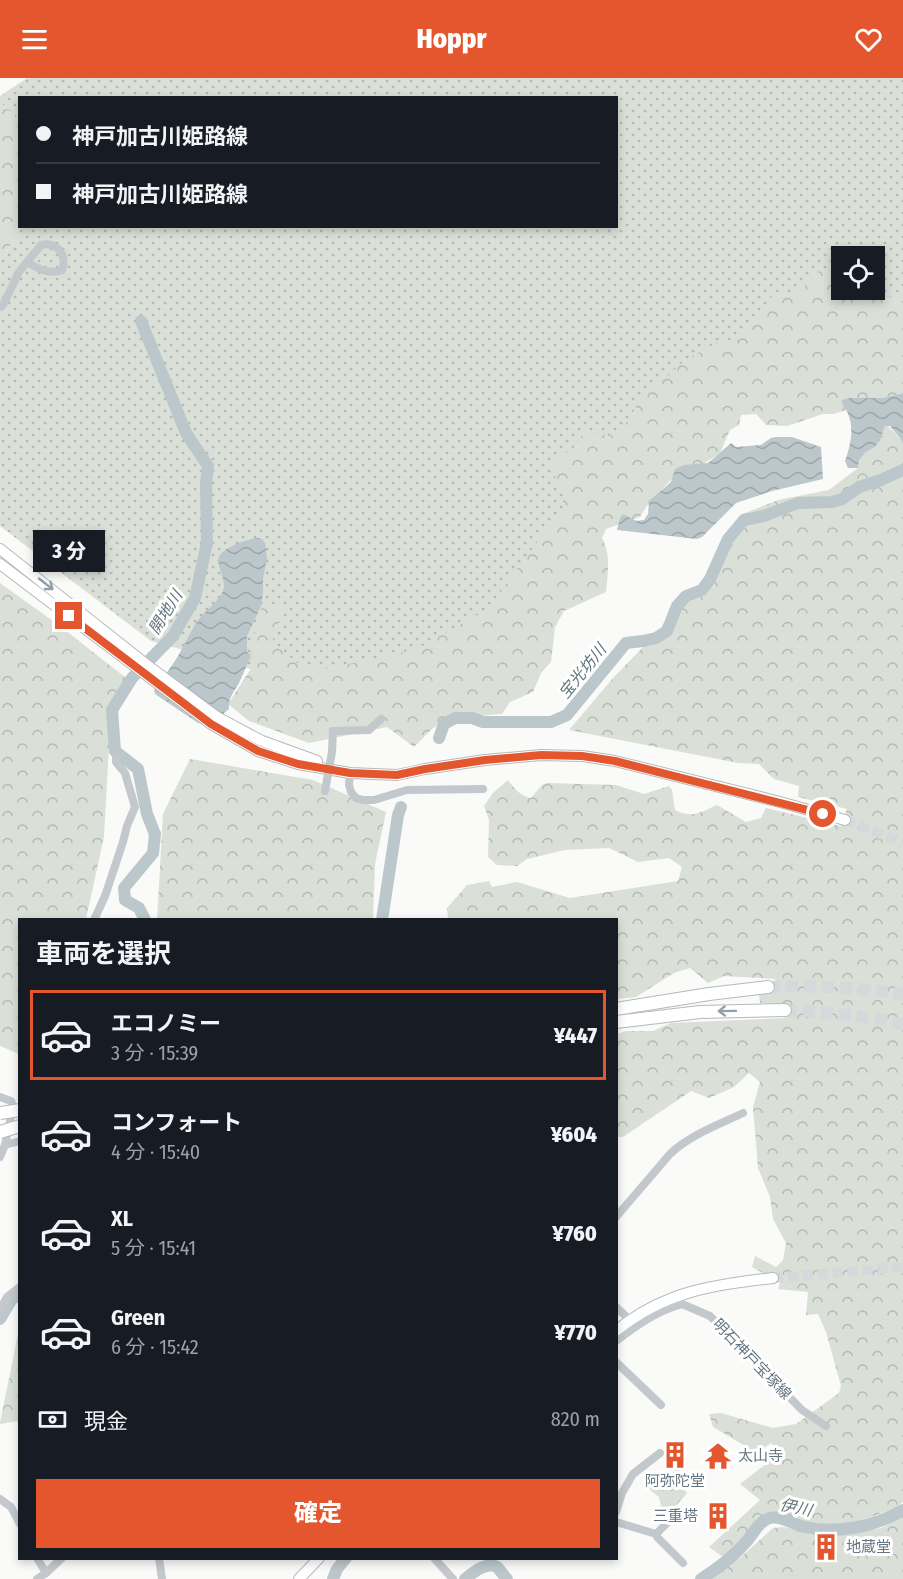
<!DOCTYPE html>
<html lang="ja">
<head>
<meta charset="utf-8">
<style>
  body { margin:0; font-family:"Fira Sans Condensed","Noto Sans JP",sans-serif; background:#242831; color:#f1f3f6; height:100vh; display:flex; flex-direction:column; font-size:22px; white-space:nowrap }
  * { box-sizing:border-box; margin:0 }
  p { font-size:20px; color:#9ea1a6 }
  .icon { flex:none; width:33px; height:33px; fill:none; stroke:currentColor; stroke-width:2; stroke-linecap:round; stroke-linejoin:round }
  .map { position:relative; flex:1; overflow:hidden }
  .drawer { position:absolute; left:18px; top:840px; width:600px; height:642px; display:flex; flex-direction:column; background:#171b24; border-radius:0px; box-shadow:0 3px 9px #0003 }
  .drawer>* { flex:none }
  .top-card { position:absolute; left:18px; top:18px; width:600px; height:132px; border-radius:0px; box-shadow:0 3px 9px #0003; display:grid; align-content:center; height:132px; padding:0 18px; background:#171b24 }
  .fabs { position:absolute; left:831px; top:168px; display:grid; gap:12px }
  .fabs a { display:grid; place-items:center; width:54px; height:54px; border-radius:0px; background:#171b24; box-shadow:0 3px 9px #0003; font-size:30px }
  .end { position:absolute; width:27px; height:27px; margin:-14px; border:8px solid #e4572e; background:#fff; box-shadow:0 0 0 3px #fff }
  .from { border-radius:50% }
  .bubble { position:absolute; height:42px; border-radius:0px; background:#171b24; box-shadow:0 3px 9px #0003; font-size:20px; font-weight:800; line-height:42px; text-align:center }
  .top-card b { display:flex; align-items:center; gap:21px; height:57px; font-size:22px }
  .top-card b+b { border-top:2px solid #363941 }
  .top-card i { width:15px; height:15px; background:#f1f3f6 }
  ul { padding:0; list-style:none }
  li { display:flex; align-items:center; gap:18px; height:90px; margin:0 12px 9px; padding:0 6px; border:3px solid transparent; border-radius:0px }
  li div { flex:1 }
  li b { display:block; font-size:22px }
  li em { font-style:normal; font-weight:800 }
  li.current { border-color:#e4572e }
  li>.icon { width:54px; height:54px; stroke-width:1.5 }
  h2 { padding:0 18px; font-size:27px; line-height:72px }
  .pay { display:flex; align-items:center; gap:15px; height:66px; padding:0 18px; font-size:22px }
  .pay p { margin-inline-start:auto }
  .button { display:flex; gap:12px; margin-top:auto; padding:12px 18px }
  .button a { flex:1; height:69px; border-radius:0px; background:#e4572e; color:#fff; font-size:24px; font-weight:800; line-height:69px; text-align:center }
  header { display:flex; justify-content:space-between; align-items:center; height:78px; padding:0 18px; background:#e4572e; color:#fff; font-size:27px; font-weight:800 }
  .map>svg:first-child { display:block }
  .grass { fill:url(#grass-dots); fill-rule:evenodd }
  .forest { fill:url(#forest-crowns) }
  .water { fill:url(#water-waves) }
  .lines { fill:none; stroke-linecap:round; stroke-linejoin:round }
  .river { stroke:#bbc7cb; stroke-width:12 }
  .major-tunnel { stroke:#d5d9db; stroke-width:10; stroke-dasharray:10 5; stroke-linecap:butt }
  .highway-tunnel { stroke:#d5d9db; stroke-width:12; stroke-dasharray:12 6; stroke-linecap:butt }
  .major-casing { stroke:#b5babe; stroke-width:12 }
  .highway-casing { stroke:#b4b9bd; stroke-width:14 }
  .minor { stroke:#c3c8cc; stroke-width:8 }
  .major { stroke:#fff; stroke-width:10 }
  .highway { stroke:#fff; stroke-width:12 }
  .highway-bridge-casing { stroke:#b4b9bd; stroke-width:14; stroke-linecap:butt }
  .minor-bridge { stroke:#c3c8cc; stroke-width:8 }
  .highway-bridge { stroke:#fff; stroke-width:12 }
  .oneway { stroke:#939fa8 }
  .route { stroke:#e4572e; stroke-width:8 }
  .labels { text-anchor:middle; stroke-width:6; stroke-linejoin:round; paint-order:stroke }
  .street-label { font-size:15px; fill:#657683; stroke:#fff }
  .poi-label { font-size:15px; fill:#657683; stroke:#fff; text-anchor:start }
  .water-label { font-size:16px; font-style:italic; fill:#60757c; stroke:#fff }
</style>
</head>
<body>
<header><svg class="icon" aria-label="menu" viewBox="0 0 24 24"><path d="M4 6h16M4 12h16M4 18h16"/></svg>Hoppr<svg class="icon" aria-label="heart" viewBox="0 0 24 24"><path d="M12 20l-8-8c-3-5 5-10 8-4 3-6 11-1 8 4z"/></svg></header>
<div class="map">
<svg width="903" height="1501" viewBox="0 0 903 1501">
  <defs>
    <pattern id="grass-dots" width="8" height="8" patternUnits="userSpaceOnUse" patternTransform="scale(1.5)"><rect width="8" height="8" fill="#dadfd7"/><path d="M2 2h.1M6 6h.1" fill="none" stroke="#b4b9b4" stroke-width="1.8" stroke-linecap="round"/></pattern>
    <pattern id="forest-crowns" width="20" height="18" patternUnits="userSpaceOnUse" patternTransform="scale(1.5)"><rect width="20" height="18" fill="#dadfd7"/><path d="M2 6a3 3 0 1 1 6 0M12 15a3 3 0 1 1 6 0" fill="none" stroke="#b4b9b4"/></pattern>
    <pattern id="water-waves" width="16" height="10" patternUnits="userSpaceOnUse" patternTransform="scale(1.5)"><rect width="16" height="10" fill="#bbc7cb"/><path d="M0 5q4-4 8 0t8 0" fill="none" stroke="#9ca6aa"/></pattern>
  </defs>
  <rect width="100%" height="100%" fill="#fafaf8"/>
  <!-- grass -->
  <path class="grass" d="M27,0H903V239L733,296L502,554L283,600L151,563L0,448V184L22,149L616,148V20H20L19,43L0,24V18ZM842,178H874V212H842Z"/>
  <!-- forest -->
  <g class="forest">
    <path d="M0,24L19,43L20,148L22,149L0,184Z"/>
    <path d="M830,190L841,197L842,212H857L866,222H882L903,214V315L883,320H850L842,326L847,332L833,336H823L787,348L766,347L756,336L741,337L739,347L730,352L720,375L703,386L683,389L648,426L640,439L606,451L602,460C611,477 608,495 606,514L564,533L555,549L551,584L541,595L533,614L510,624L502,636L449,640L432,651L414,669L387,649L309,665L249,643L228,626L250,592L256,543L264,525L289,529L272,555L274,565L297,585L326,591L417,571L488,531L563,429V415L552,393L557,378L571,373L584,355L615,358L619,356L639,324L685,282L716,265L742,259L775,214L795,218L820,192Z"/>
    <path d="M887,347L900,360L903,366V1424L895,1430L855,1445L839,1447H810L800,1441L770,1434L746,1462L723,1479L709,1469L760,1422L740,1406L780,1375L771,1365L757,1375L713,1349L709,1336L721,1335L773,1350L796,1346L839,1315L841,1308L826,1254L818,1236L806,1237L808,1214L778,1211L783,1196L766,1197L752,1189L755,1178L776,1189L783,1182L786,1165L773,1141L770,1119L758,1090L753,1029L760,1004L749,995L734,1009L709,1020L691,1013L623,1059H617V956L626,953H653L671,945L785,940L786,926L760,925L759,915L776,913L775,901L724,898L708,905L690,890L674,895L636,919L617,921L616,842L448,841L447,830L467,807L489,803L492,809L517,804L570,820L678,803L682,789L669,780L638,784L609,770L565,772L527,781L517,788L497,787L488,779L489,742L484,728L493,715L508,702C514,711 521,718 531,720L542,707L547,705L616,707L644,716L669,708L672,712L675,732C693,741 700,734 717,727L746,744L761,740L766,730L841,748L847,731L798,719L799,708L774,701L759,686L738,685L569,652L613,600L645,567L672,547L688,521L710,499L730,451L740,437L778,422L829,412L858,390L859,382L866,374L875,369L880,363L885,348Z"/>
    <path d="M0,505L60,548L126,600L110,649L104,759L86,841L20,842L19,976L0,968Z"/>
    <path d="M190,681L313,702L386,734L375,786L373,841L157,842L163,736Z"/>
    <path d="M19,1251V1343L0,1346V1345Z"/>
    <path d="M676,1391H678L684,1396L679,1405L687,1415L668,1437H665L663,1436L659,1419L645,1408V1403L649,1402L658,1410L663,1406L670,1410L676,1404L677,1401L672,1396Z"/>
    <path d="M903,1438V1501H707L741,1479L773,1450L782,1449L834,1457L881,1450Z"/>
  </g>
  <!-- water -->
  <g class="water">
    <path d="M903,315V366L900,360L890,348H885L880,363L875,369L866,374L859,382L858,390H848L845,383C852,364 856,343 842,326V322L850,320H883Z"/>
    <path d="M776,359H792L821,369L823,401L772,413L736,425L702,459L697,461L617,452L620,440L623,436L636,443L644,442L648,436L649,423L671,404L675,391L684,387L708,385L731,365L736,369L761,367L771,360Z"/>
    <path d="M258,460L262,461L265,465L267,480L263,500V515L261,528L247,558V574L251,578C247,587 243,596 239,605C234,614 228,620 229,631L224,635V640L204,646L198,645L155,616L154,612C162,601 171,590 178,578C185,566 191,552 199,541C205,533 220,522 223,513C228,502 214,487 220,477C227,468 247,461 258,460Z"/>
  </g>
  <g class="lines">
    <!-- river -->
    <g class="river">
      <path d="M141,243L186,355L208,388L206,405L207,465L195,520L173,558L132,600L112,632L115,673L138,691L147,736L155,756L153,775L124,810L125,822L139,830L145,842"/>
      <path d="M439,660L444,646L455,640H472L483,644H551L567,637L626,565L643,563L656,560L667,553L677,528L686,518L702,512L710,501L728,461L744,442L764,438L798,425L832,424L842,421L859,409L881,402L903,392"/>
      <path d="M382,842L398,737L401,729"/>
      <path d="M0,1241L12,1221L20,1217"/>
      <path d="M333,1501L337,1491L346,1480"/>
      <path d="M465,1501C473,1495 486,1483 497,1489C500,1492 504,1498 507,1501"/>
      <path d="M701,1501C717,1491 735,1477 747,1463C754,1455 759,1443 770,1440C782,1437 793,1447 805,1449C838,1456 874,1449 903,1432"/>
    </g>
    <!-- major-tunnel -->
    <g class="major-tunnel">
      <path d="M845,742L896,762L903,766"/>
      <path d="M773,1200L903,1189"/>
    </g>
    <!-- highway-tunnel -->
    <g class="highway-tunnel">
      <path d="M768,909C813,908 858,908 903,917"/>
      <path d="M785,932C825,934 864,938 903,946"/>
    </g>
    <defs>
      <g id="major">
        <path d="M0,471L147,587L217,639L262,663L317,683"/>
        <path d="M0,486L211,646L258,673L298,686L350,695L397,697L425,691L485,682L541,677L582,678L615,683L780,724L845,742"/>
        <path d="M616,1253C665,1213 713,1207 773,1200"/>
        <path d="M299,1501L319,1480"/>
      </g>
      <g id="highway">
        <path d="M616,931L709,916L768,909"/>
        <path d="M616,944L700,934L785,932"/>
      </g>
    </defs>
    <!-- major casing -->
    <use href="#major" class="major-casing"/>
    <!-- highway casing -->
    <use href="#highway" class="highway-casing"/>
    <!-- minor -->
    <g class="minor">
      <path d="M0,229L3,227L19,194L41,167C57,163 68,178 62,192C50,197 38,191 27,184"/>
      <path d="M333,653L369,652L381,641"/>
      <path d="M350,695L349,707L351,714L356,720L363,722H374L407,712L483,711"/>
      <path d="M94,842L105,818L123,764L127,748L135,729L125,695L116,684V679"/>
      <path d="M0,1019L11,1023L13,1029L5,1067L0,1079"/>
      <path d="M5,1067L20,1063"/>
      <path d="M616,1139L670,1076C690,1057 718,1047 743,1035"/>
      <path d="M676,1218L682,1226L710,1238L802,1332L826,1348"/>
      <path d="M616,1229L630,1242"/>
      <path d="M0,1232L7,1219L20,1209"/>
      <path d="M616,1263C636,1248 658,1232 682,1226"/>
      <path d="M616,1284L661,1327"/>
      <path d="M0,1421L11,1429L20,1446"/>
      <path d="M616,1434L622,1415L633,1396L660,1375"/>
      <path d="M616,1444L656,1456L670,1442"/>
      <path d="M656,1456L657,1459L683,1485"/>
      <path d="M37,1480L46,1495"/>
      <path d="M159,1480L162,1501"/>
      <path d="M434,1480L453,1501"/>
      <path d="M37,1501L46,1495L62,1480"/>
    </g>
    <!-- major -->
    <use href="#major" class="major"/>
    <!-- highway -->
    <use href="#highway" class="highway"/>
    <defs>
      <g id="highway-bridge">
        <path d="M0,1035L20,1032"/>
        <path d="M0,1054L20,1048"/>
      </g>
    </defs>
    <!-- highway-bridge casing -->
    <use href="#highway-bridge" class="highway-bridge-casing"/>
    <!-- minor-bridge -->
    <path class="minor-bridge" d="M325,713L332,674L333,653"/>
    <!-- highway-bridge -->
    <use href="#highway-bridge" class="highway-bridge"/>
  </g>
  <!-- one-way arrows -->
  <defs><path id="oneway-shaft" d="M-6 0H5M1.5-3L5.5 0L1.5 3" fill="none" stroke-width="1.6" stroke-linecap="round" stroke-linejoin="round" transform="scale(1.5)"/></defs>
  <g class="oneway">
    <use href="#oneway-shaft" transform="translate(46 506) rotate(38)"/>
    <use href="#oneway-shaft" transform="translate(727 933) rotate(179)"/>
  </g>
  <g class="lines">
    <!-- route -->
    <path class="route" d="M69,538L211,646L258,673L298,686L350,695L397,697L425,691L485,682L541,677L582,678L615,683L823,736"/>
  </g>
  <!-- icons -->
  <defs>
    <symbol id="building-bare" viewBox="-9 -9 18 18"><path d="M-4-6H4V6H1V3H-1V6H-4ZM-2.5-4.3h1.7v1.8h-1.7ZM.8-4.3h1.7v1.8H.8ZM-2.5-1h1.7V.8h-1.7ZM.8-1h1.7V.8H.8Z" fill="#e4572e" stroke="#fff" stroke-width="2.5" paint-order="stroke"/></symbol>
    <symbol id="temple-bare" viewBox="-9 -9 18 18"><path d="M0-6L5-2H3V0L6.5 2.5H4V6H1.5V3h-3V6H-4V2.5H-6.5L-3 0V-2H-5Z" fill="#e4572e" stroke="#fff" stroke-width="2.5" paint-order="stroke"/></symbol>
  </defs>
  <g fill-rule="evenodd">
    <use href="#building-bare" x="656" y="1358" width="38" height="38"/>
    <use href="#temple-bare" x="699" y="1359" width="38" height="38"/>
    <use href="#building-bare" x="699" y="1419" width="38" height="38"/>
    <use href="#building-bare" x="807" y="1450" width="38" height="38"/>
  </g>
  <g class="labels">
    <!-- street labels -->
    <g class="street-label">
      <text transform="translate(752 1281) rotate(46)" y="5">明石神戸宝塚線</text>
    </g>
    <!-- poi labels -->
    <g class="poi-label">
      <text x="738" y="1383">太山寺</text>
      <text x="675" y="1408" text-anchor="middle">阿弥陀堂</text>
      <text x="698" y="1443" text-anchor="end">三重塔</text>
      <text x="846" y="1474">地蔵堂</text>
    </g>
    <!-- water labels -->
    <g class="water-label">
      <text transform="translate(165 534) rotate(-58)" y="6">開地川</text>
      <text transform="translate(582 593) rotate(-51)" y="6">宝光坊川</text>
      <text transform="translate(796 1429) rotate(12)" y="6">伊川</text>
    </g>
  </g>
</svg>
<div class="fabs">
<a><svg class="icon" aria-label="locate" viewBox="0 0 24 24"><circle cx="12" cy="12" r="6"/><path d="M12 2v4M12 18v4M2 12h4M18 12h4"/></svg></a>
</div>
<i class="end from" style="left:823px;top:736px"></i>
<i class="end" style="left:69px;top:538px"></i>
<div class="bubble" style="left:33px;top:452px;width:72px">3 分</div>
<div class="top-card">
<b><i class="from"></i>神戸加古川姫路線</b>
<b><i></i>神戸加古川姫路線</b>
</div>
<section class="drawer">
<h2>車両を選択</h2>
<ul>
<li class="current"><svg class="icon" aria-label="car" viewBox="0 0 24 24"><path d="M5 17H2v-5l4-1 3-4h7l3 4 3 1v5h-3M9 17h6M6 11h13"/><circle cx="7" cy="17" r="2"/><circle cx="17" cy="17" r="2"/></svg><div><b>エコノミー</b><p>3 分 · 15:39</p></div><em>¥447</em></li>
<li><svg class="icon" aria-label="car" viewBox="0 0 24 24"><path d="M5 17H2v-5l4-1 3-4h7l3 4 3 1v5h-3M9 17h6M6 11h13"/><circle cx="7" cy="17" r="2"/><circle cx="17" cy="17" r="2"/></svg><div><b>コンフォート</b><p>4 分 · 15:40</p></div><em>¥604</em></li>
<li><svg class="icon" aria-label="car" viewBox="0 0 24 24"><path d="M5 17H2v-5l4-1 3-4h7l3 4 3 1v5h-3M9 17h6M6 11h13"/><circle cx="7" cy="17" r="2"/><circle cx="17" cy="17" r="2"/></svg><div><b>XL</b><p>5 分 · 15:41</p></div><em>¥760</em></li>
<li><svg class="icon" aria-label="car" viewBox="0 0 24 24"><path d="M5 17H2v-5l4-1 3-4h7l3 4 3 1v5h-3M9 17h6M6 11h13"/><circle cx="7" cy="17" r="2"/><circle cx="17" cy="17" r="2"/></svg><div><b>Green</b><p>6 分 · 15:42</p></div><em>¥770</em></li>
</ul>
<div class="pay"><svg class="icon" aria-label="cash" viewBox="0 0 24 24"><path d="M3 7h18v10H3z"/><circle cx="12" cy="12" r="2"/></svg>現金<p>820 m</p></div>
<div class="button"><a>確定</a></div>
</section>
</div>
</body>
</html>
